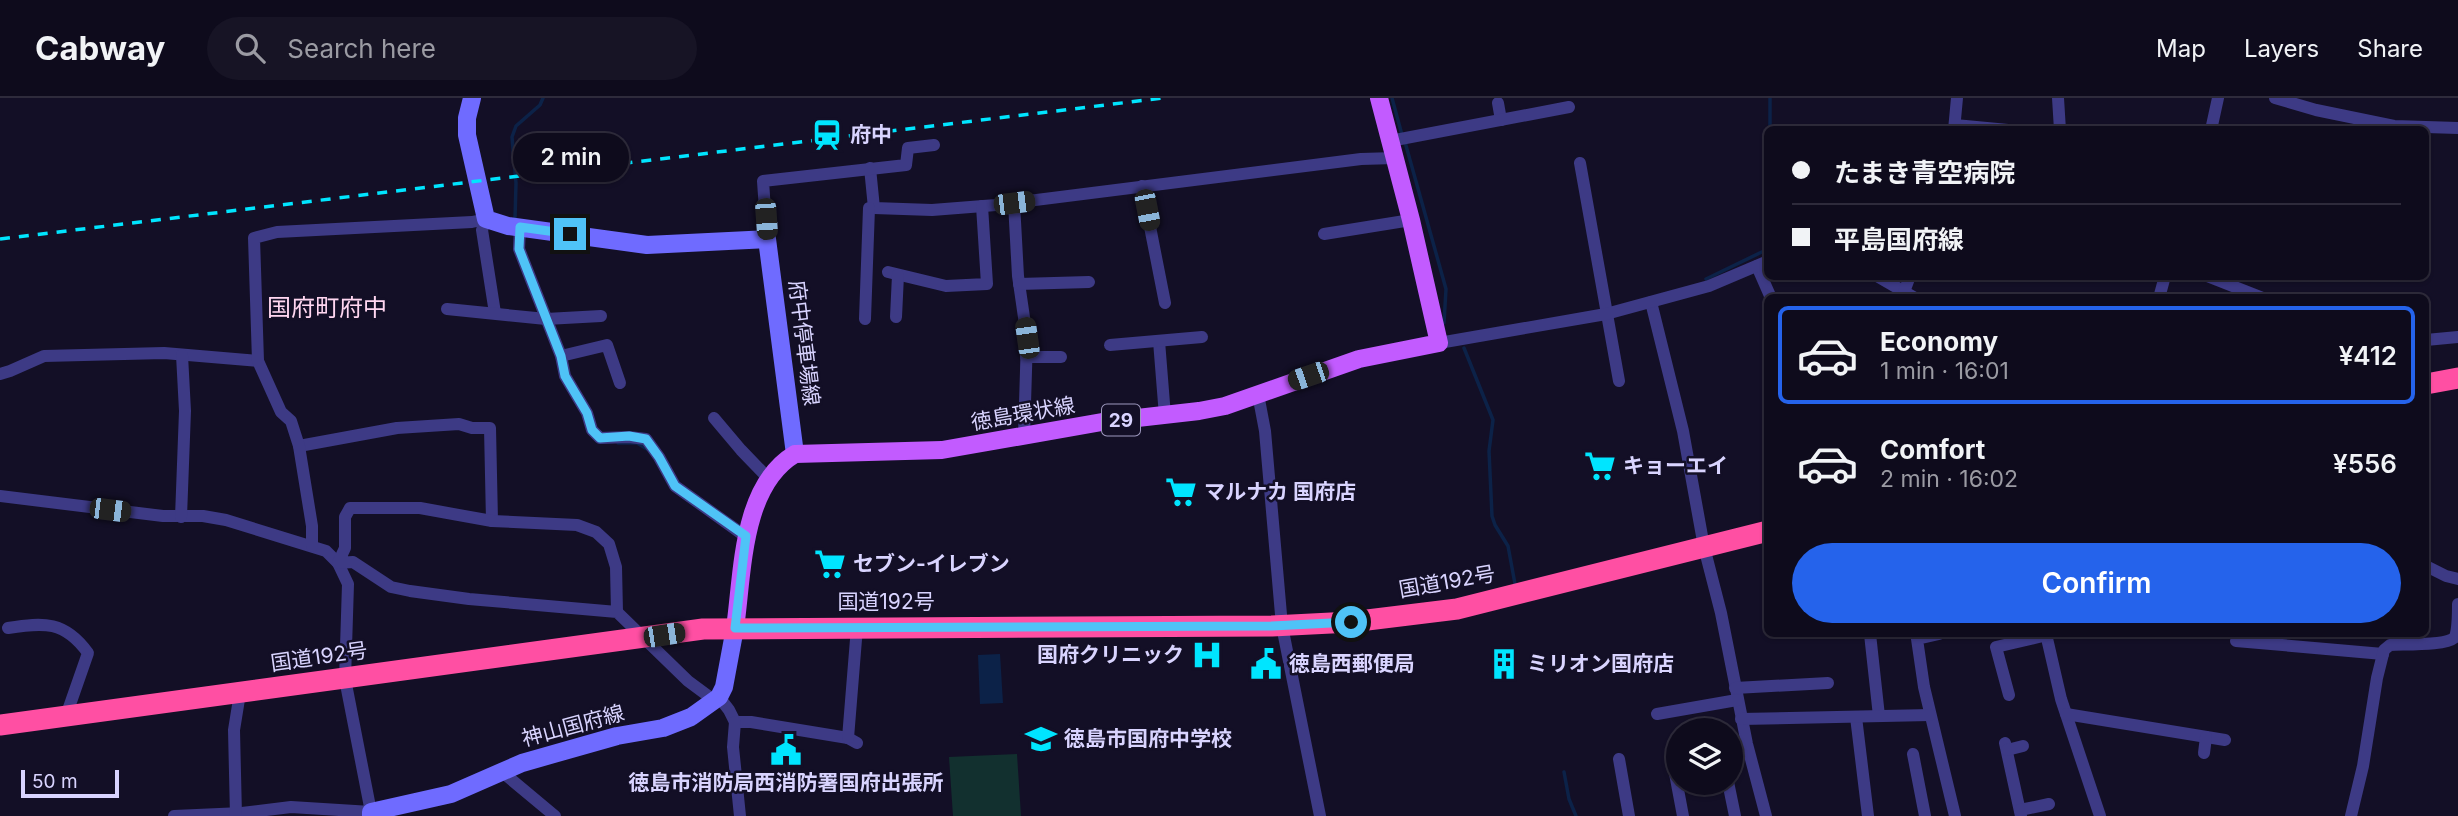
<!DOCTYPE html>
<html lang="en">
<head>
<meta charset="utf-8">
<style>
  body { margin:0; font-family:Inter,"Noto Sans JP",sans-serif; background:#171425; color:#f1f3f6; height:100vh; display:flex; flex-direction:column; font-size:26px; white-space:nowrap }
  * { box-sizing:border-box; margin:0 }
  p { font-size:23px; color:#9b9ba3 }
  .icon { flex:none; width:38px; height:38px; fill:none; stroke:currentColor; stroke-width:2; stroke-linecap:round; stroke-linejoin:round }
  .map { position:relative; flex:1; overflow:hidden }
  .drawer { position:absolute; left:1764px; top:196px; width:665px; height:343px; display:flex; flex-direction:column; background:#0e0b1c; border-radius:10px; box-shadow:0 2px 5px #0004,0 0 0 2px #2e2b3b }
  .drawer>* { flex:none }
  .top-card { position:absolute; left:1764px; top:28px; width:665px; height:154px; border-radius:10px; box-shadow:0 2px 5px #0004,0 0 0 2px #2e2b3b; display:grid; align-content:center; height:154px; padding:0 28px; background:#0e0b1c }
  .buttons { position:absolute; left:1666px; top:620px; display:grid; gap:14px }
  .buttons a { display:grid; place-items:center; width:77px; height:77px; border-radius:50%; background:#0e0b1c; box-shadow:0 2px 5px #0004,0 0 0 2px #2e2b3b; font-size:35px }
  .scale { position:absolute; left:21px; bottom:18px; width:98px; box-sizing:border-box; padding-left:7px; border:4px solid #d9d4ff; border-top:0; font-size:19px; line-height:24px; white-space:nowrap; color:#d9d4ff; -webkit-text-stroke:5px #130f26; paint-order:stroke }
  .end { position:absolute; width:32px; height:32px; margin:-16px; border:9px solid #4fc3f7; background:#111; box-shadow:0 0 0 4px #111 }
  .from { border-radius:50% }
  .bubble { position:absolute; height:49px; border-radius:24px; background:#0e0b1c; box-shadow:0 2px 5px #0004,0 0 0 2px #2e2b3b; font-size:23px; font-weight:600; line-height:49px; text-align:center }
  .car { position:absolute; width:21px; height:42px; margin:-21px -10px; border-radius:9px; box-shadow:0 0 5px 2px #0007; background:linear-gradient(#222 24%,#8ab4d8 0 40%,#222 0 76%,#8ab4d8 0 86%,#222 0) }
  .top-card b { display:flex; align-items:center; gap:24px; height:66px; font-size:26px }
  .top-card b+b { border-top:2px solid #2e2b3b }
  .top-card i { width:18px; height:18px; background:#f1f3f6 }
  ul { padding:12px 0 0; list-style:none }
  li { display:flex; align-items:center; gap:21px; height:98px; margin:0 14px 10px; padding:0 14px; border:4px solid transparent; border-radius:10px }
  li div { flex:1 }
  li b { display:block; font-size:26px }
  li em { font-style:normal; font-weight:600 }
  li.current { border-color:#2563eb }
  li>.icon { width:63px; height:63px; stroke-width:1.5 }
  .primary-button { display:flex; gap:14px; margin-top:auto; padding:14px 28px }
  .primary-button a { flex:1; height:80px; border-radius:42px; background:#2563eb; color:#fff; font-size:28px; font-weight:600; line-height:80px; text-align:center }
  header { display:flex; align-items:center; gap:42px; box-sizing:border-box; height:98px; padding:0 35px; background:#0e0b1c; border-bottom:2px solid #2e2b3b }
  header strong { font-size:33px }
  nav { display:flex; gap:38px; margin-inline-start:auto; font-size:24px }
  .search { width:490px; height:63px; background:#171425; display:flex; align-items:center; gap:18px; box-sizing:border-box; padding:0 24px; border-radius:38px; color:#9b9ba3; font-size:26px }
  .map>svg:first-child { display:block }
  .green { fill:#12302f }
  .water { fill:#0c2248 }
  .lines { fill:none; stroke-linecap:round; stroke-linejoin:round }
  .stream { stroke:#0c2248; stroke-width:3.5 }
  .street { stroke:#3d3a85; stroke-width:12 }
  .secondary { stroke:#6f6bff; stroke-width:18 }
  .primary { stroke:#c25bff; stroke-width:18 }
  .highway { stroke:#ff4fa3; stroke-width:21 }
  .rail { stroke:#00e5ff; stroke-width:3.5; stroke-dasharray:10 9; stroke-linecap:butt }
  .route { stroke:#4fc3f7; stroke-width:9 }
  .labels { text-anchor:middle; stroke-width:5; stroke-linejoin:round; paint-order:stroke }
  .shield { fill:#130f26; stroke:#9e99be; stroke-width:2 }
  .shield-label { font-size:19px; font-weight:bold; fill:#d9d4ff }
  .poi-label { font-size:21px; font-weight:bold; fill:#d9d4ff; stroke:#130f26; text-anchor:start }
  .street-label { font-size:21px; fill:#d9d4ff; stroke:#130f26 }
  .quarter-label { font-size:24px; fill:#ffd6f0; stroke:#130f26 }
</style>
</head>
<body>
<header>
<strong>Cabway</strong>
<div class="search"><svg class="icon" aria-label="search" viewBox="0 0 24 24"><circle cx="10" cy="10" r="6"/><path d="M15 15l6 6"/></svg>Search here</div>
<nav><a>Map</a><a>Layers</a><a>Share</a></nav>
</header>
<div class="map">
<svg width="2458" height="718" viewBox="0 0 2458 718">
  <rect width="100%" height="100%" fill="#130f26"/>
  <!-- green -->
  <path class="green" d="M1017,656L1021,718H953L949,659Z"/>
  <!-- water -->
  <path class="water" d="M1000,556L1003,605L980,606L978,557Z"/>
  <g class="lines">
    <!-- stream -->
    <g class="stream">
      <path d="M1392,0L1402,37"/>
      <path d="M1770,32V0"/>
      <path d="M1405,44L1446,191L1444,225"/>
      <path d="M515,121L516,85L512,39L516,28L540,7L543,0"/>
      <path d="M1706,181L1768,151"/>
      <path d="M1464,250L1493,322L1489,353L1492,418L1495,427L1508,448L1515,486"/>
      <path d="M618,345H637L647,351"/>
      <path d="M1564,674L1569,701L1576,718"/>
    </g>
    <!-- street -->
    <g class="street">
      <path d="M2058,0L2060,32"/>
      <path d="M2275,0L2316,12L2394,28L2458,30"/>
      <path d="M1498,5L1501,22"/>
      <path d="M1955,27L2008,32"/>
      <path d="M1954,32L1957,0"/>
      <path d="M2211,32L2218,0"/>
      <path d="M1390,43L1569,9"/>
      <path d="M1580,65L1619,283"/>
      <path d="M870,70L874,110L932,112L996,107L1361,61L1395,60"/>
      <path d="M1142,88L1165,205"/>
      <path d="M1014,105L1018,178L1027,240L1024,338"/>
      <path d="M486,121L482,132L495,215"/>
      <path d="M520,129L519,151L561,258L565,278L587,315L592,332L600,340L629,339L646,341L659,359L675,388L745,438"/>
      <path d="M1324,136L1411,122"/>
      <path d="M767,141L763,83L906,67L908,50L934,47"/>
      <path d="M1757,168L1771,200"/>
      <path d="M888,174L946,188L987,186L982,108"/>
      <path d="M1877,178L1915,200"/>
      <path d="M2207,178L2263,200"/>
      <path d="M1019,186L1089,184"/>
      <path d="M1904,194L1910,178"/>
      <path d="M2159,200L2165,178"/>
      <path d="M1651,204L1683,333L1704,449L1721,515L1747,646L1766,718"/>
      <path d="M447,211L546,221L601,218"/>
      <path d="M896,219L898,177"/>
      <path d="M865,221L869,110"/>
      <path d="M2426,242L2458,239"/>
      <path d="M1159,243L1165,318"/>
      <path d="M1439,245L1606,216L1709,188L1768,163"/>
      <path d="M1110,247L1202,239"/>
      <path d="M561,258L607,247L620,285"/>
      <path d="M1026,259H1061"/>
      <path d="M0,276L10,273L44,258L164,255L258,263"/>
      <path d="M1258,296L1265,333L1282,528L1320,718"/>
      <path d="M714,320L741,352L769,381"/>
      <path d="M299,348L397,330L459,326L472,330H490L492,423"/>
      <path d="M0,398L163,418H203L226,422L326,453L338,465L348,486L345,581L371,714L291,709L242,715L174,718"/>
      <path d="M181,419L185,313L182,257"/>
      <path d="M312,448V428L299,348L291,323L281,314L258,263L254,140L277,134L472,124L486,121"/>
      <path d="M2426,468L2446,478L2458,481"/>
      <path d="M617,514L469,501L410,493L391,489L353,464L338,465L345,450V419L350,410H420L492,423L577,427L596,434L609,446L616,469L617,514L688,583L715,603"/>
      <path d="M8,530C44,524 65,523 88,555L66,618"/>
      <path d="M1870,536L1879,618"/>
      <path d="M1939,536L1917,541L1924,589L1955,718"/>
      <path d="M2046,536L2061,601L2100,718"/>
      <path d="M2236,543L2383,556"/>
      <path d="M1735,590L1828,585"/>
      <path d="M2009,597L1996,549L2047,537"/>
      <path d="M719,599L729,612L735,624H751L848,640L857,645"/>
      <path d="M1657,616L1737,602"/>
      <path d="M2066,616L2225,642"/>
      <path d="M1856,619L1868,718"/>
      <path d="M1741,621L1930,617"/>
      <path d="M735,624L733,649L740,718"/>
      <path d="M848,640L857,529"/>
      <path d="M2005,645L2021,718"/>
      <path d="M2007,652L2023,648"/>
      <path d="M1671,654L1683,718"/>
      <path d="M2204,655L2206,639"/>
      <path d="M1913,656L1925,718"/>
      <path d="M1619,661L1629,718"/>
      <path d="M501,673L555,718"/>
      <path d="M1728,684L1735,718"/>
      <path d="M2020,712L2049,706"/>
      <path d="M236,718L234,632L240,595"/>
      <path d="M2351,718L2363,668L2377,580L2384,552L2390,547C2403,546 2448,548 2455,539C2458,531 2458,515 2458,506"/>
    </g>
    <!-- secondary -->
    <g class="secondary">
      <path d="M472,0L467,20V37L486,121L508,128L647,147L767,141L795,356"/>
      <path d="M371,718V714L451,696L522,665L617,638L663,630L691,619L719,599L724,589L735,530"/>
    </g>
    <!-- primary -->
    <path class="primary" d="M735,530C743,475 741,388 795,356L942,352L1102,324L1199,313L1225,308L1359,261L1439,245L1411,122L1379,0"/>
    <!-- highway -->
    <g class="highway">
      <path d="M2426,286L2458,280"/>
      <path d="M0,627L703,531L1272,528L1351,524L1457,511L1768,433"/>
    </g>
    <!-- rail -->
    <path class="rail" d="M0,141L1163,0"/>
  </g>
  <g class="lines">
    <!-- route -->
    <path class="route" d="M570,136L520,129L519,151L561,258L565,278L587,315L592,332L600,340L629,338L646,341L659,359L675,388L746,438L735,530L1272,528L1351,524"/>
  </g>
  <!-- icons -->
  <defs>
    <symbol id="station-bare" viewBox="-9 -9 18 18"><path d="M-3-6H3Q5-6 5-4V2Q5 4 3 4L4.5 6H3L1.5 4h-3L-3 6H-4.5L-3 4Q-5 4-5 2V-4Q-5-6-3-6ZM-3.5-4v3h7v-3ZM-3.5 1v1.5H-2V1ZM2 1v1.5H3.5V1Z" fill="#00e5ff" stroke="#130f26" stroke-width="2.5" paint-order="stroke"/></symbol>
    <symbol id="supermarket-bare" viewBox="-9 -9 18 18"><path d="M-6-5.5h2.5l.6 2H6L4.5 2H-2.5L-4.4-4H-6ZM-1.5 3.2a1.3 1.3 0 1 0 .1 0ZM3 3.2a1.3 1.3 0 1 0 .1 0Z" fill="#00e5ff" stroke="#130f26" stroke-width="2.5" paint-order="stroke"/></symbol>
    <symbol id="hospital-bare" viewBox="-9 -9 18 18"><path d="M-5-5h3v3.5h4V-5h3V5h-3V1.5h-4V5h-3Z" fill="#00e5ff" stroke="#130f26" stroke-width="2.5" paint-order="stroke"/></symbol>
    <symbol id="civic-bare" viewBox="-9 -9 18 18"><path d="M-.6-6.5H3V-4.5H.6V-3L4-1V1h2V6H-6V1h2V-1L-.6-3ZM-1.2 2.5V6h2.4V2.5Z" fill="#00e5ff" stroke="#130f26" stroke-width="2.5" paint-order="stroke"/></symbol>
    <symbol id="building-bare" viewBox="-9 -9 18 18"><path d="M-4-6H4V6H1V3H-1V6H-4ZM-2.5-4.3h1.7v1.8h-1.7ZM.8-4.3h1.7v1.8H.8ZM-2.5-1h1.7V.8h-1.7ZM.8-1h1.7V.8H.8Z" fill="#00e5ff" stroke="#130f26" stroke-width="2.5" paint-order="stroke"/></symbol>
    <symbol id="school-bare" viewBox="-9 -9 18 18"><path d="M0-5L7-2L0 1L-7-2ZM-4 1L0 2.5L4 1V4Q0 6-4 4Z" fill="#00e5ff" stroke="#130f26" stroke-width="2.5" paint-order="stroke"/></symbol>
  </defs>
  <g fill-rule="evenodd">
    <use href="#station-bare" x="805" y="15" width="44" height="44"/>
    <use href="#supermarket-bare" x="1578" y="346" width="44" height="44"/>
    <use href="#supermarket-bare" x="1159" y="372" width="44" height="44"/>
    <use href="#supermarket-bare" x="808" y="444" width="44" height="44"/>
    <use href="#hospital-bare" x="1185" y="535" width="44" height="44"/>
    <use href="#civic-bare" x="1244" y="544" width="44" height="44"/>
    <use href="#building-bare" x="1482" y="544" width="44" height="44"/>
    <use href="#school-bare" x="1019" y="619" width="44" height="44"/>
    <use href="#civic-bare" x="764" y="630" width="44" height="44"/>
  </g>
  <g class="labels">
    <!-- shield labels -->
    <rect class="shield" x="1102" y="306.5" width="38" height="31" rx="5"/>
    <g class="shield-label">
      <text x="1121" y="329">29</text>
    </g>
    <!-- poi labels -->
    <g class="poi-label">
      <text x="850" y="44">府中</text>
      <text x="1623" y="375">キョーエイ</text>
      <text x="1204" y="401">マルナカ 国府店</text>
      <text x="853" y="473">セブン-イレブン</text>
      <text x="1184" y="564" text-anchor="end">国府クリニック</text>
      <text x="1289" y="573">徳島西郵便局</text>
      <text x="1527" y="573">ミリオン国府店</text>
      <text x="1064" y="648">徳島市国府中学校</text>
      <text x="786" y="692" text-anchor="middle">徳島市消防局西消防署国府出張所</text>
    </g>
    <!-- street labels -->
    <g class="street-label">
      <text transform="translate(804 245) rotate(83)" y="7">府中停車場線</text>
      <text transform="translate(1023 316) rotate(-10)" y="7">徳島環状線</text>
      <text transform="translate(1447 484) rotate(-10)" y="7">国道192号</text>
      <text x="886" y="511">国道192号</text>
      <text transform="translate(319 559) rotate(-8)" y="7">国道192号</text>
      <text transform="translate(573 628) rotate(-15)" y="7">神山国府線</text>
    </g>
    <!-- quarter labels -->
    <g class="quarter-label">
      <text x="327" y="218">国府町府中</text>
    </g>
  </g>
</svg>
<div class="buttons">
<a><svg class="icon" aria-label="layers" viewBox="0 0 24 24"><path d="M12 4l9 5-9 5-9-5zM3 14l9 5 9-5"/></svg></a>
</div>
<div class="scale">50 m</div>
<i class="end from" style="left:1351px;top:524px"></i>
<i class="end" style="left:570px;top:136px"></i>
<div class="bubble" style="left:513px;top:35px;width:116px">2 min</div>
<i class="car" style="left:1014px;top:105px;rotate:83deg"></i>
<i class="car" style="left:1147px;top:112px;rotate:169deg"></i>
<i class="car" style="left:766px;top:121px;rotate:176deg"></i>
<i class="car" style="left:1027px;top:240px;rotate:352deg"></i>
<i class="car" style="left:1308px;top:278px;rotate:251deg"></i>
<i class="car" style="left:110px;top:412px;rotate:97deg"></i>
<i class="car" style="left:664px;top:537px;rotate:81deg"></i>
<div class="top-card">
<b><i class="from"></i>たまき青空病院</b>
<b><i></i>平島国府線</b>
</div>
<section class="drawer">
<ul>
<li class="current"><svg class="icon" aria-label="car" viewBox="0 0 24 24"><path d="M5 17H2v-5l4-1 3-4h7l3 4 3 1v5h-3M9 17h6M6 11h13"/><circle cx="7" cy="17" r="2"/><circle cx="17" cy="17" r="2"/></svg><div><b>Economy</b><p>1 min · 16:01</p></div><em>¥412</em></li>
<li><svg class="icon" aria-label="car" viewBox="0 0 24 24"><path d="M5 17H2v-5l4-1 3-4h7l3 4 3 1v5h-3M9 17h6M6 11h13"/><circle cx="7" cy="17" r="2"/><circle cx="17" cy="17" r="2"/></svg><div><b>Comfort</b><p>2 min · 16:02</p></div><em>¥556</em></li>
</ul>
<div class="primary-button"><a>Confirm</a></div>
</section>
</div>
</body>
</html>
